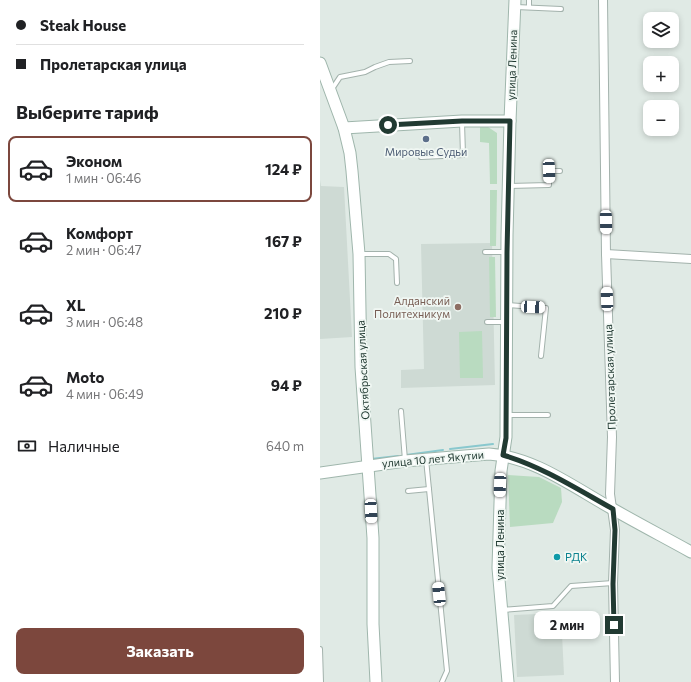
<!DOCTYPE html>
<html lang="ru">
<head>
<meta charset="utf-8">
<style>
  body { margin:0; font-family:Commissioner,sans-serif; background:#f2f2f2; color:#202124; height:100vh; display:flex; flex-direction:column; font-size:15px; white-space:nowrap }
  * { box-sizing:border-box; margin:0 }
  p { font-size:13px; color:#757577 }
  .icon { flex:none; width:22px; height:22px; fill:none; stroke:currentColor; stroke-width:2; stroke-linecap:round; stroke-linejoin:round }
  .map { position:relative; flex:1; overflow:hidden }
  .drawer { display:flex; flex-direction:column; background:#fff; width:320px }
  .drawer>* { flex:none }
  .hud { display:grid; align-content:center; height:88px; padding:0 16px; background:#fff }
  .buttons { position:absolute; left:323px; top:12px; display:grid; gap:8px }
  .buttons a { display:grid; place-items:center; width:36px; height:36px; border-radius:8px; background:#fff; box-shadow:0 2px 6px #0003; font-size:20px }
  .end { position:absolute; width:18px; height:18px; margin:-9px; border:5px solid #213a32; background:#fff; box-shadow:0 0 0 2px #fff }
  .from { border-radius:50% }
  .bubble { position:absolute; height:28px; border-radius:8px; background:#fff; box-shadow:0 2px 6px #0003; font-size:13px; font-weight:700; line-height:28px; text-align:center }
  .car { position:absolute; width:12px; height:24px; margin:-12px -6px; border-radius:5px; box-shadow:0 0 3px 1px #0007; background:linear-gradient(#fff 24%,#345 0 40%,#fff 0 76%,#345 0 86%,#fff 0) }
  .hud b { display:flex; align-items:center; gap:14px; height:38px; font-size:15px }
  .hud b+b { border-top:1px solid #e0e0e0 }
  .hud i { width:10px; height:10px; background:#202124 }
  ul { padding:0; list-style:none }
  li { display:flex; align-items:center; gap:12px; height:66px; margin:0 8px 6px; padding:0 8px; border:2px solid transparent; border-radius:8px }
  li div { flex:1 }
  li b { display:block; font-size:15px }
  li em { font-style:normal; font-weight:700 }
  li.on { border-color:#7c473d }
  li>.icon { width:36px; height:36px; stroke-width:1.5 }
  h2 { padding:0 16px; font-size:18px; line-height:48px }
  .pay { display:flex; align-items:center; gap:10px; height:44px; padding:0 16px; font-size:15px }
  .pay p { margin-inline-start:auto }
  .cta { display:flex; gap:8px; margin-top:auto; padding:8px 16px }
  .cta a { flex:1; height:46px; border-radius:8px; background:#7c473d; color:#fff; font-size:16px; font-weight:700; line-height:46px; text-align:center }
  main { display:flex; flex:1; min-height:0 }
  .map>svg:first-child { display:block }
  .built { fill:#cedad4 }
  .green { fill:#b9dbc0 }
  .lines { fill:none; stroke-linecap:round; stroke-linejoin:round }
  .stream { stroke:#89c8ce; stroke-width:2 }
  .lane-casing { stroke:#a3b2ac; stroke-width:6 }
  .street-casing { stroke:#a3b2ac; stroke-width:10 }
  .secondary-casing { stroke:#9fb6ac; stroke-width:13 }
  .lane { stroke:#fff; stroke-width:4 }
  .street { stroke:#fff; stroke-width:8 }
  .secondary { stroke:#fff; stroke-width:11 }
  .route { stroke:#213a32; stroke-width:5 }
  .service-dot { fill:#5c6f8a; stroke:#f0f7f3; stroke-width:1.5 }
  .education-dot { fill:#8d6e63; stroke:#f0f7f3; stroke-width:1.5 }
  .culture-dot { fill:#0f9aa8; stroke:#f0f7f3; stroke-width:1.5 }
  .labels { text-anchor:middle; stroke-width:3.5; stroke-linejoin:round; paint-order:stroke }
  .street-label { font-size:11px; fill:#213a32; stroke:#f0f7f3 }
  .service-label { font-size:11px; fill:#4e5e75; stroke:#f0f7f3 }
  .education-label { font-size:11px; fill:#785e54; stroke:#f0f7f3; text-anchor:end }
  .culture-label { font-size:11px; fill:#0d838f; stroke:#f0f7f3; text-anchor:start }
</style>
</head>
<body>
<main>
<section class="drawer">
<div class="hud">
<b><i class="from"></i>Steak House</b>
<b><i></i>Пролетарская улица</b>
</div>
<h2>Выберите тариф</h2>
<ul>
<li class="on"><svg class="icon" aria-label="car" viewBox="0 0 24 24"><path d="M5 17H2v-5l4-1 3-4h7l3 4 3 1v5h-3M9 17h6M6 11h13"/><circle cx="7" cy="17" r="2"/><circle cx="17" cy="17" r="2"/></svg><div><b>Эконом</b><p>1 мин · 06:46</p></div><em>124 ₽</em></li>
<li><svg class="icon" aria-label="car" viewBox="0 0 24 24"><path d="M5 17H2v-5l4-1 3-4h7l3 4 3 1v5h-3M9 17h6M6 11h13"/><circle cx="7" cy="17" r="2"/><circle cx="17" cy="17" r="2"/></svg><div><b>Комфорт</b><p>2 мин · 06:47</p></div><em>167 ₽</em></li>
<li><svg class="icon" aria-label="car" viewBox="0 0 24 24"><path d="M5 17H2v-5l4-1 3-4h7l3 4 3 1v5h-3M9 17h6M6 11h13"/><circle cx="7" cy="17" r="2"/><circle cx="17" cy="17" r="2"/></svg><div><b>XL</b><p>3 мин · 06:48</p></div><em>210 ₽</em></li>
<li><svg class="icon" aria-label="car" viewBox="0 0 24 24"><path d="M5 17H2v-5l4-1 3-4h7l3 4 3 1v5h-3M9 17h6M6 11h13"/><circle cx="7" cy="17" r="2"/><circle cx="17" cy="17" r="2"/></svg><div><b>Moto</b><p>4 мин · 06:49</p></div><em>94 ₽</em></li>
</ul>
<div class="pay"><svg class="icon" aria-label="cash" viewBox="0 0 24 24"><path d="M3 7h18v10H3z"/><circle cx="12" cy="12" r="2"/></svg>Наличные<p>640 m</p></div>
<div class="cta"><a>Заказать</a></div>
</section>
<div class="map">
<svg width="371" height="682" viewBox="0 0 371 682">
  <rect width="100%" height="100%" fill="#e0eae5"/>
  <!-- built -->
  <g class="built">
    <path d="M0,180L1,186L24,187L32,337L0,339Z"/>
    <path d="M172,243L175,385L81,388V370L104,369L101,244Z"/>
    <path d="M241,613L244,675L197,677L194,615Z"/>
  </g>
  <!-- green -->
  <g class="green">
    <path d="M160,125L168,127L177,133V184H170L169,143L160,142Z"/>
    <path d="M170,190H177L176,246H170Z"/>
    <path d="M169,257H175L176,317H170Z"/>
    <path d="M162,331L163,378H140L139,332Z"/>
    <path d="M188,475L219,477L241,488L242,502L233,523L190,527Z"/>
  </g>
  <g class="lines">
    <!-- stream -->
    <g class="stream">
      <path d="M130,449L173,444"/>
      <path d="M86,455L123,450"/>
      <path d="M51,459L78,456"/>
    </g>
    <defs>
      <g id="lane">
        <path d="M196,7L241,9"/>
        <path d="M209,7V0"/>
        <path d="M12,89L20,77L45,72L55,67L69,62L90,61"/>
        <path d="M101,157L143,155L142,122"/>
        <path d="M189,186L229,185V171H240"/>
        <path d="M165,252H186"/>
        <path d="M40,254H69L76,259L77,283"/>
        <path d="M187,305L226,308L221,356"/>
        <path d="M167,322H186"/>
        <path d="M81,411L85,460"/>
        <path d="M187,415H228"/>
        <path d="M106,459L127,671L122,682"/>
        <path d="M88,491L109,489"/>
        <path d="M182,610L233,606L251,586L293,583"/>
        <path d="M0,649L1,682"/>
      </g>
      <g id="street">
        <path d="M283,0L286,254L292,437L290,494L295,530L293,583L295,682"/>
        <path d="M286,254L371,259"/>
      </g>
      <g id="secondary">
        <path d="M0,63L24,128L30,153L32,171L39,254L41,367L53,538V624L56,682"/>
        <path d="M24,128L142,121H190"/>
        <path d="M0,473L85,461L169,454C214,457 253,487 291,508C317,523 344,537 371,552"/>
        <path d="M188,682L178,568L181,471L186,437L187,235L190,121L195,0"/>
      </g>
    </defs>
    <!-- lane casing -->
    <use href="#lane" class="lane-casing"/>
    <!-- street casing -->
    <use href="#street" class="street-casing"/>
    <!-- secondary casing -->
    <use href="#secondary" class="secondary-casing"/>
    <!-- lane -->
    <use href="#lane" class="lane"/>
    <!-- street -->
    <use href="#street" class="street"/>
    <!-- secondary -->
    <use href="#secondary" class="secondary"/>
  </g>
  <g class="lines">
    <!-- route -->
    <path class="route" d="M68,125L142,121H190L187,252L186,438L183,455C223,467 257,489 293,509L295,530L293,584L294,625"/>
  </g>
  <!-- markers -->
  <circle class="service-dot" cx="106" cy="139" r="4"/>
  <circle class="education-dot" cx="138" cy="307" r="4"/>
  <circle class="culture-dot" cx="237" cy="557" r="4"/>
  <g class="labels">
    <!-- street labels -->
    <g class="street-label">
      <text transform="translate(192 65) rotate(-88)" y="4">улица Ленина</text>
      <text transform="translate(43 370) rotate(-93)" y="4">Октябрьская улица</text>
      <text transform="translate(290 377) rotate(-92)" y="4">Пролетарская улица</text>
      <text transform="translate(113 459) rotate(-5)" y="4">улица 10 лет Якутии</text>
      <text transform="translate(180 545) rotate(-90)" y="4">улица Ленина</text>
    </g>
    <!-- service labels -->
    <g class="service-label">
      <text x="106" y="156">Мировые Судьи</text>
    </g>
    <!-- education labels -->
    <g class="education-label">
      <text x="130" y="305">Алданский<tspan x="130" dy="13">Политехникум</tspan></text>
    </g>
    <!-- culture labels -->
    <g class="culture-label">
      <text x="245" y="561">РДК</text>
    </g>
  </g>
</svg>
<div class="buttons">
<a><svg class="icon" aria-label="layers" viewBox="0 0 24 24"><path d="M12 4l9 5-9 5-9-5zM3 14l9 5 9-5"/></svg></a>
<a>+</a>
<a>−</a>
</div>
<i class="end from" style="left:68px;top:125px"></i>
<i class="end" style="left:294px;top:625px"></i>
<div class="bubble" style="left:214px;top:611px;width:66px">2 мин</div>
<i class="car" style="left:229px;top:171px;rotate:178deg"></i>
<i class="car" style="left:286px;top:222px;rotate:179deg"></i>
<i class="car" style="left:287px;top:299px;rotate:358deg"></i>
<i class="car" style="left:213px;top:307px;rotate:93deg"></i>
<i class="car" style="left:180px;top:485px;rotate:182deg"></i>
<i class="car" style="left:51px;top:511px;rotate:177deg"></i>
<i class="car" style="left:119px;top:594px;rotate:354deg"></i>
</div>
</main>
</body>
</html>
